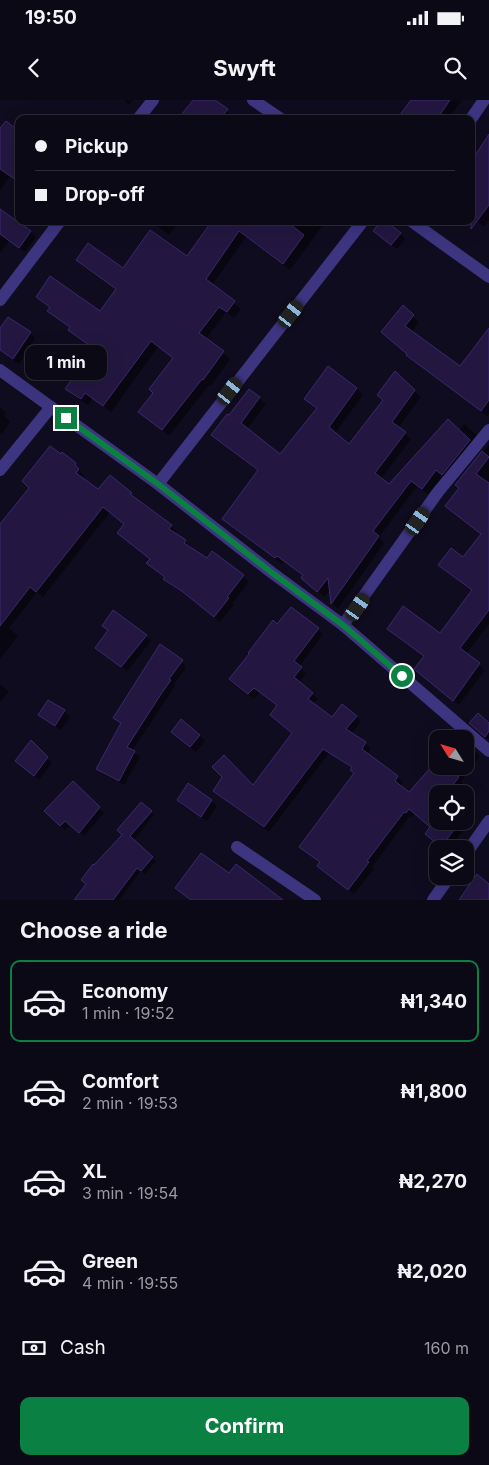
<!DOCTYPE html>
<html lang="en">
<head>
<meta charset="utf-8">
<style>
  body { margin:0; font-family:Inter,sans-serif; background:#1a1724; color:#f1f3f6; height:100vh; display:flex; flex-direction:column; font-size:19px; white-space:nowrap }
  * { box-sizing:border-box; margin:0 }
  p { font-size:16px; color:#9a9aa1 }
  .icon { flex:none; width:28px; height:28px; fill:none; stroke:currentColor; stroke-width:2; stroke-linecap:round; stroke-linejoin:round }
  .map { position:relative; height:800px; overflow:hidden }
  .details { display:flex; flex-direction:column; background:#0c0917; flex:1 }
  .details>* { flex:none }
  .hud { position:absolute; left:15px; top:15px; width:460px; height:110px; border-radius:10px; box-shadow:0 5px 20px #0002,0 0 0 1px #2c2a36; display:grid; align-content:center; height:110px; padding:0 20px; background:#0c0917 }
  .needle { width:32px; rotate:307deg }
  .buttons { position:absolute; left:429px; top:630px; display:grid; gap:10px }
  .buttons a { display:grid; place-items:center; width:45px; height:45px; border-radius:10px; background:#0c0917; box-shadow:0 5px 20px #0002,0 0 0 1px #2c2a36; font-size:25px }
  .end { position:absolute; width:22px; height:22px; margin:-11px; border:6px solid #0b8043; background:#fff; box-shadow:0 0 0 2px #fff }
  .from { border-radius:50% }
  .bubble { position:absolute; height:35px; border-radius:10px; background:#0c0917; box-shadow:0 5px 20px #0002,0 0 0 1px #2c2a36; font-size:16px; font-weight:700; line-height:35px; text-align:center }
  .car { position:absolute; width:15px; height:30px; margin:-15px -8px; border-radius:6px; box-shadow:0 0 4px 1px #0007; background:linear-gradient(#222 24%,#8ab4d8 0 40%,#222 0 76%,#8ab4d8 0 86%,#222 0) }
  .hud b { display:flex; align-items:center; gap:18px; height:48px; font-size:19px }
  .hud b+b { border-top:1px solid #2c2a36 }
  .hud i { width:12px; height:12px; background:#f1f3f6 }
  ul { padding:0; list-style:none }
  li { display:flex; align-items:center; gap:15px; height:82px; margin:0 10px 8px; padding:0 10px; border:2px solid transparent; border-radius:10px }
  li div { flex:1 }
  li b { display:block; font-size:19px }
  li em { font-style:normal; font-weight:700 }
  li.active { border-color:#0b8043 }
  li>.icon { width:45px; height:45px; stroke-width:1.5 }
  h2 { padding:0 20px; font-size:22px; line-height:60px }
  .pay { display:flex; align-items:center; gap:12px; height:55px; padding:0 20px; font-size:19px }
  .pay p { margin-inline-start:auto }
  .cta { display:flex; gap:10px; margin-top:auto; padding:10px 20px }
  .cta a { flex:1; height:58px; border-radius:10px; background:#0b8043; color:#fff; font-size:20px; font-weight:700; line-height:58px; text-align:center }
  .status { display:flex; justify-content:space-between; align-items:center; height:35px; padding:0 25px; background:#0c0917; direction:ltr }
  .status svg { height:14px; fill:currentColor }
  header { display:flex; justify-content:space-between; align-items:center; height:65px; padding:0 20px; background:#0c0917; font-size:22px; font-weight:700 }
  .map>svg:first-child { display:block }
  .shadow { fill:#0007 }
  .building { fill:#231741; stroke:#3b296d }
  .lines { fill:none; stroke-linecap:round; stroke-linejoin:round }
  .minor { stroke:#3d3580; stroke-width:12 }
  .route { stroke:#0b8043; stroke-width:6 }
</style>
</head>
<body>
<div class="status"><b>19:50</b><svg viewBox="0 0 49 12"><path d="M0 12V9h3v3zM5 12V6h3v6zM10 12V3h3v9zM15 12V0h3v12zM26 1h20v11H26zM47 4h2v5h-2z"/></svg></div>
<header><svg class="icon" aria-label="back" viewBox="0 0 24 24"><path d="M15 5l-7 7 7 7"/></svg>Swyft<svg class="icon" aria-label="search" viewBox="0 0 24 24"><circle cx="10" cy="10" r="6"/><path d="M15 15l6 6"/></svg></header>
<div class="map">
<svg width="489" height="800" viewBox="0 0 489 800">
  <rect width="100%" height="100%" fill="#100c1f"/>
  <!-- shadow -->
  <g class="shadow">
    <path d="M123,0H133L129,5Z"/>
    <path d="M192,0H213L233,17L232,19H178Z"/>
    <path d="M412,0H462L448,19H399Z"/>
    <path d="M0,30L19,33V82L10,76L0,90Z"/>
    <path d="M489,37V120L484,127L471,117Z"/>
    <path d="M0,110L31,132L36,137L25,152L9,141L0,153Z"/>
    <path d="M110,121H119L116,126Z"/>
    <path d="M150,121H180L169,135Z"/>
    <path d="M213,121H326L290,170L246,137L212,185L241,209L234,218L226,212L206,239L230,259L211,286L209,285L169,336L140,312L155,293L174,259L158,247L111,312L93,298L88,305L74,296L67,289L93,249L77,237L70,230L71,228L56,217L49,211L51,208L37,197L101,212L116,190L84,167L78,160L123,170L187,158Z"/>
    <path d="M400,134L405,139L397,149L380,136Z"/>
    <path d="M413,216L419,222L411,232L460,268L489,230V314L487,316L414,261L382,232Z"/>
    <path d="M0,231L30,233L35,238L19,264L0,251Z"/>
    <path d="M395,273L421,297L398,328L411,339L381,379L389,385L459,331L464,324L482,340L448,380L443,376L428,394L417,386L379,437L384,443L338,509L332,504L331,489L324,497L302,478L304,476L284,461L282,464L230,425L224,419L258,371L219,341L213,335L249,291L266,304L247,329L280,355L318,309L306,299L356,288L363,295L335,333L350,345L384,300Z"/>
    <path d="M0,307L6,313L4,316L10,321L2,334L0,333Z"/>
    <path d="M489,345V524L466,554L485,570L459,605L415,569L425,557L394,535L388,529L440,535L473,491L446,470L464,458L482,434L460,388L456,384Z"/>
    <path d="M75,364L81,370L80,372L84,376L82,379L98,391L131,394L171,426L177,432L175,434L185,441L191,447L190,448L207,460L243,476L249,482L232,504L234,505L220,522L191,498L171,485L165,479L166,478L154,469L148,463L151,459L119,433L125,425L110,412L43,497L37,492L9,528L18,536L0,559V425Z"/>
    <path d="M278,525L318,529L323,534L299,567L306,573L299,583L318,599L313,604L332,619L356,616L361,622L351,634L371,648L367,654L403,682L400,687L409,694L438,661V666H465V643L480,656L461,681L463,683L455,694H438V721H465L468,724L449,749H444L432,739L431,728L415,713L412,717L410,716L372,767L374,769L354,794L324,771L321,763L306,752L356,673L353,668L329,653L269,732L220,696L215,691L224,677L253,687L294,633L278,606L260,592L254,599L236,584Z"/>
    <path d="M103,526L146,536L151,541L127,571L102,553L109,531Z"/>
    <path d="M179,559L185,565V569L174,584L175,586L132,651L140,657L124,685L103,674L98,668L122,624L114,618Z"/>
    <path d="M0,584L9,592L0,602Z"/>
    <path d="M64,611L70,617L61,630L45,620L40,615Z"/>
    <path d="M489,625V640L479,631Z"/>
    <path d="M200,635L205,641L196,652L178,637Z"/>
    <path d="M31,642L52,663L39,680L22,666Z"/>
    <path d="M75,685L104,713L84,736L71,724L65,730L46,711Z"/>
    <path d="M188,685L212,701L217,706L207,721L183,706L178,700Z"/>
    <path d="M151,712L154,715L133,741L156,761L145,774L141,771L119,800H76L87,784L94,766Z"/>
  </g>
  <!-- building -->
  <g class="building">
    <path d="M193,0H215L228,9L220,19H178Z"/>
    <path d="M411,0H450L437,19H397Z"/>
    <path d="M6,21L19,31V82L0,69V28Z"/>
    <path d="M489,34V105L471,129V62Z"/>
    <path d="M0,109L31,131L19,148L0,134Z"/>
    <path d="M212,121H286L304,135L283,164L239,131L206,179L235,201L227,212L219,207L199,233L224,251L203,280L202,279L162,330L138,312L153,293L149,289L173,258L151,241L103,306L85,293L81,299L65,289L93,248L68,230L70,227L47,211L50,207L36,197L50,176L100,211L116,189L76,160L88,143L123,168L150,130L187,156Z"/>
    <path d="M381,121H386L401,133L391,145L373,131Z"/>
    <path d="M403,205L414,215L405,226L460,266L489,228V300L481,311L406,255L407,254L381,232Z"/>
    <path d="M8,217L31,232L13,259L0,250V228Z"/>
    <path d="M328,266L357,288L329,327L349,344L383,300L377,295L395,271L415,290L392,322L406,332L375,373L389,384L448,319L470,340L442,375L436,370L422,389L411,381L373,431L379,436L331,504L328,478L317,492L301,478L303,475L277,456L275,458L222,419L258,370L211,335L227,314L229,315L249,289L260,297L241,323L280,354L317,308L304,299Z"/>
    <path d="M50,346L61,354L62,352L76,363L75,365L79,369L76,373L98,389L110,375L132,393L130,394L172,425L169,429L186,440L184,443L207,458L212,451L244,475L227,497L229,498L214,517L183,492L163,479L165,477L146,463L150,459L117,433L124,424L103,407L36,492L30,487L0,526V424L29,388L22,381Z"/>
    <path d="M482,351L489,357L476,374L489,383V510L460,548L480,563L453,601L414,569L424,556L387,529L403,506L440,533L472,490L438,465L451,448L463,457L481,434L445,406L459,388L455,385Z"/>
    <path d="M291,507L319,528L294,561L302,567L294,577L313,593L308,599L332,617L342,604L357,616L346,629L366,642L362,649L398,676L395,681L409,692L432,666H463L456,675L459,677L446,694H438V721H461L441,747L425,734L430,727L409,709L406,713L404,712L367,761L369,762L348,790L317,766L320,762L299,747L354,673L350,670L352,667L323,649L264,727L213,691L222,677L212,667L224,655L253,685L292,633L270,615L277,605L254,588L248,594L229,579L249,554L248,553L273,520L277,524Z"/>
    <path d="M113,510L147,535L121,567L95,548L108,530L102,526Z"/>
    <path d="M160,544L183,560L169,579L171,580L161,594L127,647L135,651L119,681L96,669L121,623L113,618Z"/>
    <path d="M48,600L65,610L55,626L38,615Z"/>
    <path d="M478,613L489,623V631L485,637L469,623Z"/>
    <path d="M181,619L200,635L190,647L171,632Z"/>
    <path d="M31,640L48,657L34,676L15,661Z"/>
    <path d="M465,641L475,650L465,663Z"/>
    <path d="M73,681L100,707L79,733L65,721L60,726L44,711Z"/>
    <path d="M188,683L212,700L201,717L177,700Z"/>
    <path d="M141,702L152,711L130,736L153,757L141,771L137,768L113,800H74L86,784L81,780L93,764L94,765L122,735L117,730Z"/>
    <path d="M201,753L229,773L236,764L283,800H191L175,788Z"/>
    <path d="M477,774L489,784V800H459Z"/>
  </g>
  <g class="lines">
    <!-- minor -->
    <g class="minor">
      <path d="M253,0L281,19"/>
      <path d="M138,19L153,0"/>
      <path d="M471,19L484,0"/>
      <path d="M411,121L489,177"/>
      <path d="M0,200L60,121"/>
      <path d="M0,270L51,307"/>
      <path d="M0,370L51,307L158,384L271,472L343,525L489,651"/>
      <path d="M158,384L363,121"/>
      <path d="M343,525L438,392L489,330"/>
      <path d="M237,747L315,800"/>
      <path d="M465,755L489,721"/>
      <path d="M433,800L450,776"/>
    </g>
  </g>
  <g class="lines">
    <!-- route -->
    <path class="route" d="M66,318L158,384L271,472L343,525L402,576"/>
  </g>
</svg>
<div class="buttons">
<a><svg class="needle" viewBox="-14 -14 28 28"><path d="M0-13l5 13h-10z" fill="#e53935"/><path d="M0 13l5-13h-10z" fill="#9a9aa1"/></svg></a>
<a><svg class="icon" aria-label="locate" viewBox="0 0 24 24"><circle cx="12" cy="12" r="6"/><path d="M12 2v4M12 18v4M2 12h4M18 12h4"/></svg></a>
<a><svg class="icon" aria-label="layers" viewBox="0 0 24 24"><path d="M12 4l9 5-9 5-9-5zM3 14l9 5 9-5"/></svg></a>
</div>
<i class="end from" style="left:402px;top:576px"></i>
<i class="end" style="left:66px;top:318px"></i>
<div class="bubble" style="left:25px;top:245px;width:82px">1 min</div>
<i class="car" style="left:291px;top:214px;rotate:38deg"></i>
<i class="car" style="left:230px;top:291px;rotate:38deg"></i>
<i class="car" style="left:418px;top:421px;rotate:35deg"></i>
<i class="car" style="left:358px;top:507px;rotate:35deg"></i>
<div class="hud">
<b><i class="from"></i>Pickup</b>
<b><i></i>Drop-off</b>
</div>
</div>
<section class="details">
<h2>Choose a ride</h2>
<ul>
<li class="active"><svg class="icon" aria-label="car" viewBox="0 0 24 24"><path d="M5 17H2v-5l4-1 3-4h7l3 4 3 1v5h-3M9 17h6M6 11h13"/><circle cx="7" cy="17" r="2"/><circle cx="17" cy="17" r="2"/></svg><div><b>Economy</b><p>1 min · 19:52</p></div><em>₦1,340</em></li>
<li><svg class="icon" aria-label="car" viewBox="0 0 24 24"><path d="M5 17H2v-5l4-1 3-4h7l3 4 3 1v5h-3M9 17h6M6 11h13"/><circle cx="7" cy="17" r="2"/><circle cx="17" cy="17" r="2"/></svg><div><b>Comfort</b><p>2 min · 19:53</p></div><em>₦1,800</em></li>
<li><svg class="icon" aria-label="car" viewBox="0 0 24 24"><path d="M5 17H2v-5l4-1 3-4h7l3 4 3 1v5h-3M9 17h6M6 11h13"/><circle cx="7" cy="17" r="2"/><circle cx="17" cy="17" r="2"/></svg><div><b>XL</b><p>3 min · 19:54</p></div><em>₦2,270</em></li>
<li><svg class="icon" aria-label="car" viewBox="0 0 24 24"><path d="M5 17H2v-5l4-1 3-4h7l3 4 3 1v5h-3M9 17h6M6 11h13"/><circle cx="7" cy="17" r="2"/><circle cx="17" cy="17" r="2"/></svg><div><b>Green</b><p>4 min · 19:55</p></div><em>₦2,020</em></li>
</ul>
<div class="pay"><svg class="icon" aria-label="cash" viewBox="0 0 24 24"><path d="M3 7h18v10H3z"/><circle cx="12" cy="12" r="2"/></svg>Cash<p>160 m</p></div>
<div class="cta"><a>Confirm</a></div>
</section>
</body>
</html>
